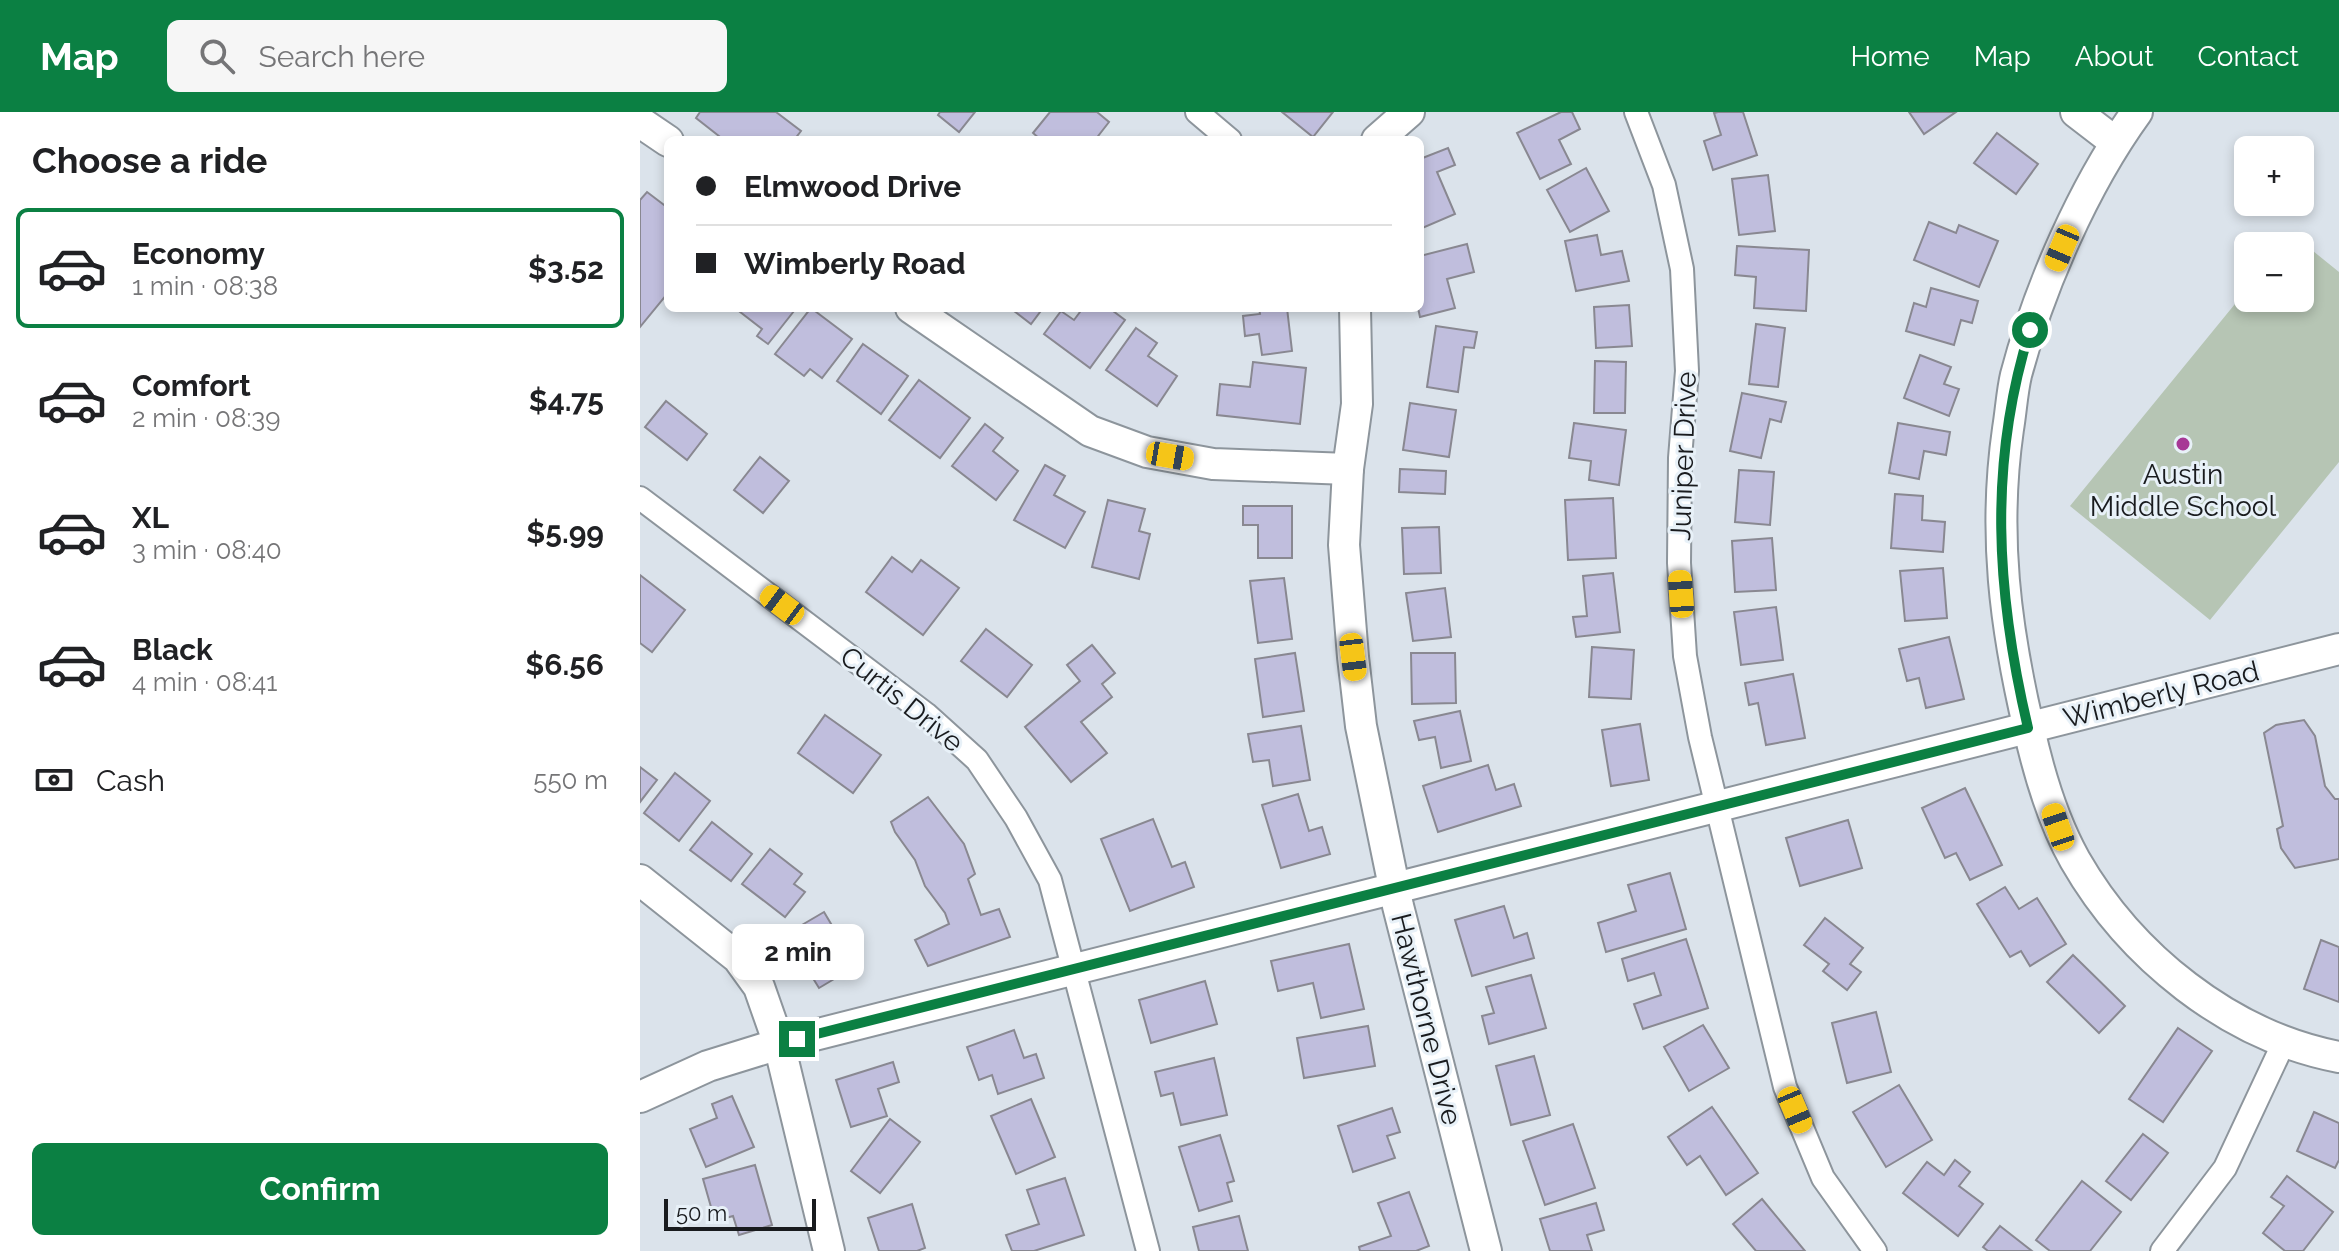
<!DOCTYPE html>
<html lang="en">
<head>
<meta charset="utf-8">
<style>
  body { margin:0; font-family:Raleway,sans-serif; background:#f6f6f6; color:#202124; height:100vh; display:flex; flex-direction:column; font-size:30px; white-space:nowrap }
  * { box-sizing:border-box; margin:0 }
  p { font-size:26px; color:#757577 }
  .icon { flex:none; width:44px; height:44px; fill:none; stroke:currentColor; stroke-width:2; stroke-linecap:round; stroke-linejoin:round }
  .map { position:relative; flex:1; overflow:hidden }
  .sheet { display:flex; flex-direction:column; background:#fff; width:640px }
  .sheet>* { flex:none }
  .guide { position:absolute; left:24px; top:24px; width:760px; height:176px; border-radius:12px; box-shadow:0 4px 12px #0003; display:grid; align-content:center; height:176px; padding:0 32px; background:#fff }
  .controls { position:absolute; left:1594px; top:24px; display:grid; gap:16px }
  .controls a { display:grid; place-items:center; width:80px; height:80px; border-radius:12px; background:#fff; box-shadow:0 4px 12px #0003; font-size:40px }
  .scale { position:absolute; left:24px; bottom:20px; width:152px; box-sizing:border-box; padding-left:8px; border:4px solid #191b1e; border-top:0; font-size:22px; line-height:28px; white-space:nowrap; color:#191b1e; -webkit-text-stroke:6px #e8f1f8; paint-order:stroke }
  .end { position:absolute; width:36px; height:36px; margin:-18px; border:10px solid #0b8043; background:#fff; box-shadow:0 0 0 4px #fff }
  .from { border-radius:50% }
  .bubble { position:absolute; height:56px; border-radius:12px; background:#fff; box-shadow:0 4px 12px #0003; font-size:26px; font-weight:700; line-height:56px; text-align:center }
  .car { position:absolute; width:24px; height:48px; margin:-24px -12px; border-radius:10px; box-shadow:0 0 6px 2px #0007; background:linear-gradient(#f5c518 24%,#345 0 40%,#f5c518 0 76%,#345 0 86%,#f5c518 0) }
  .guide b { display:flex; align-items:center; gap:28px; height:76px; font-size:30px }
  .guide b+b { border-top:2px solid #e0e0e0 }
  .guide i { width:20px; height:20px; background:#202124 }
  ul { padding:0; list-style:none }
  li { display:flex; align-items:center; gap:24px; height:120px; margin:0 16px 12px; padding:0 16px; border:4px solid transparent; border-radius:12px }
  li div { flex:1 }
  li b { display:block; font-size:30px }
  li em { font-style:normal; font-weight:700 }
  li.current { border-color:#0b8043 }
  li>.icon { width:72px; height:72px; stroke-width:1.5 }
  h2 { padding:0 32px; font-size:36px; line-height:96px }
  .pay { display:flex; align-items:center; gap:20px; height:88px; padding:0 32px; font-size:30px }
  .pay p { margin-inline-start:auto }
  .action { display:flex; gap:16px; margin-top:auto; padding:16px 32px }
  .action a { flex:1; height:92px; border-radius:12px; background:#0b8043; color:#fff; font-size:32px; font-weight:700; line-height:92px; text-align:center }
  header { display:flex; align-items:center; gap:48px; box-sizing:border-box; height:112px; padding:0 40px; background:#0b8043; color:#fff }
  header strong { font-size:38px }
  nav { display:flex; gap:44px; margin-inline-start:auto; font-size:28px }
  .search { width:560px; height:72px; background:#f6f6f6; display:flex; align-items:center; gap:20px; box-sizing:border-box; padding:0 28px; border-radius:12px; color:#757577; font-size:30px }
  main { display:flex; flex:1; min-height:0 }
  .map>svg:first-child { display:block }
  .green { fill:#b6c5b4 }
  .building { fill:#c0bedd; stroke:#898891; stroke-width:2 }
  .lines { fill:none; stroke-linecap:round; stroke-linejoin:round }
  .street-casing { stroke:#8d959c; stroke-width:26 }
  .secondary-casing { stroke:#8d959c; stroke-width:34 }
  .street { stroke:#fff; stroke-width:22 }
  .secondary { stroke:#fff; stroke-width:30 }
  .route { stroke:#0b8043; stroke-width:10 }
  .poi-dot { fill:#a73895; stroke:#e8f1f8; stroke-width:3 }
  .labels { text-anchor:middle; stroke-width:6; stroke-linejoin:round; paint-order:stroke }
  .street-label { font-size:28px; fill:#191b1e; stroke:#e8f1f8 }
  .poi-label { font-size:28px; fill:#191b1e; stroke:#e8f1f8 }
</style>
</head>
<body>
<header>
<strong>Map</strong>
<div class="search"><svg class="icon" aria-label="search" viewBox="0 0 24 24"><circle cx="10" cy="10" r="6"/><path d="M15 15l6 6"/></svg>Search here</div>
<nav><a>Home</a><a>Map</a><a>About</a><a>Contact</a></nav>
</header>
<main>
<section class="sheet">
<h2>Choose a ride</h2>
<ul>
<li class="current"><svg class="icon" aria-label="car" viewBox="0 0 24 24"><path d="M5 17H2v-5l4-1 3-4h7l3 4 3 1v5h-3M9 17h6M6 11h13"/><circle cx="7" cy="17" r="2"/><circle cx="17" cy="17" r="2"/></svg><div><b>Economy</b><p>1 min · 08:38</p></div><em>$3.52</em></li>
<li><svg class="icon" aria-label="car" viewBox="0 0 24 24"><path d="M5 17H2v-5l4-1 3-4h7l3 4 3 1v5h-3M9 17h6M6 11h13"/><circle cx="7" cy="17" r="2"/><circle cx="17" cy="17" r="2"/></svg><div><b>Comfort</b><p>2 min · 08:39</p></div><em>$4.75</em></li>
<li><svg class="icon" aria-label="car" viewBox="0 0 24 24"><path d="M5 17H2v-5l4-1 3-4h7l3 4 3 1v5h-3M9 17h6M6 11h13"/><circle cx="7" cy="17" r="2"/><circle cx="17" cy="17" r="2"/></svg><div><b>XL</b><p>3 min · 08:40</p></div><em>$5.99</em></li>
<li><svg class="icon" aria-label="car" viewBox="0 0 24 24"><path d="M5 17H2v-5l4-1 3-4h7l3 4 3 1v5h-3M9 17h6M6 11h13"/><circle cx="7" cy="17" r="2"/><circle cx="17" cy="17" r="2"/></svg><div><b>Black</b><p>4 min · 08:41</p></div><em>$6.56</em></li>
</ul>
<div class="pay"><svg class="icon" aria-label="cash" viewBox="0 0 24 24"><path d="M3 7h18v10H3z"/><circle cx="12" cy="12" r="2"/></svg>Cash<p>550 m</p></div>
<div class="action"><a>Confirm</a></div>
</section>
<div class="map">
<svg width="1699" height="1139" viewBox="0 0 1699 1139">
  <rect width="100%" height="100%" fill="#dbe3eb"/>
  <!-- green -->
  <path class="green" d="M1652,122L1699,160V350L1570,508L1430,394L1608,176V186H1660V134H1642Z"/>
  <!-- building -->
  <g class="building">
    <path d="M60,0H136L161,19L154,28H84L56,6Z"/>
    <path d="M300,0H335L319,20L298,3Z"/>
    <path d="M410,0H457L469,10L455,28H401L393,21Z"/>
    <path d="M642,0H693L673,25Z"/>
    <path d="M921,0H932L940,17L919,28L931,52L900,67L877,21Z"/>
    <path d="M1078,0H1103L1117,43L1073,58L1064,29L1081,23L1074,1Z"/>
    <path d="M1269,0H1316L1284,22Z"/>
    <path d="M1357,21L1398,52L1376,82L1334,51Z"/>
    <path d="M808,36L815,53L797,60L815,102L780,117V47Z"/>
    <path d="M946,56L969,99L930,120L907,78Z"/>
    <path d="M1128,63L1135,119L1099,123L1092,67Z"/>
    <path d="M7,80L28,96V181L0,215V88Z"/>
    <path d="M1289,110L1316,121L1319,113L1358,129L1339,175L1274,148Z"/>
    <path d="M957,123L961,143L982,139L989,169L936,179L925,129Z"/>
    <path d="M827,132L834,160L807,167L815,196L780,205L778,196H780V144Z"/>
    <path d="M1097,134L1169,138L1166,199L1114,196L1116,165L1095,163Z"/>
    <path d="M1291,176L1338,189L1332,211L1321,208L1314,233L1266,219L1274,191L1286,195Z"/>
    <path d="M989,193L992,234L956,236L954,195Z"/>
    <path d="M95,196H150L154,199L128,232L117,224L122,217Z"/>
    <path d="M171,196L212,227L182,266L170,257L164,264L135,242Z"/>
    <path d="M370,196H403L391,212Z"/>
    <path d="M443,196H469L485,208L450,256L404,222L421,199L434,208Z"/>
    <path d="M619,196H647L652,239L622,243L619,222L605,224L603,204L620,202Z"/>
    <path d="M1116,212L1145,216L1138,275L1109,272Z"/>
    <path d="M796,214L837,220L834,236L824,235L818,280L787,275Z"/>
    <path d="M496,216L517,231L508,244L537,264L517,294L466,258Z"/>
    <path d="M223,232L268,264L241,302L197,269Z"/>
    <path d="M1280,243L1311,255L1304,272L1319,277L1309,304L1264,286Z"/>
    <path d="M955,249L986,250L985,301H954Z"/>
    <path d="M613,250L666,256L660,312L577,303L580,272L610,275Z"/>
    <path d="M279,268L330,306L300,346L249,308Z"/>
    <path d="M1102,281L1146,290L1141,310L1130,307L1121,346L1090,339Z"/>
    <path d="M26,289L67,322L47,348L5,315Z"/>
    <path d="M770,291L816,298L809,345L763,338Z"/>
    <path d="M934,311L986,318L979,373L949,368L951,349L929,346Z"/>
    <path d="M1258,311L1310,320L1306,343L1284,339L1279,367L1249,361Z"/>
    <path d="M345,312L363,326L353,339L378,359L356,388L312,354Z"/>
    <path d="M120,345L149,369L123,401L94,378Z"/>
    <path d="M405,353L425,364L414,383L445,400L425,436L374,408Z"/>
    <path d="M760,357L806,359L805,382L759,380Z"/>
    <path d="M1099,358L1134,360L1130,413L1095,410Z"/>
    <path d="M1255,382L1283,384L1282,408L1305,410L1303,440L1251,436Z"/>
    <path d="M973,386L976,446L928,448L925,388Z"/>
    <path d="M468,388L505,397L499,419L510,422L499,467L452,455Z"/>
    <path d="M603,394H652V446H618V413H603Z"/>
    <path d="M799,415L801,461L764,462L762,416Z"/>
    <path d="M1132,426L1136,478L1095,480L1092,429Z"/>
    <path d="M252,445L272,460L281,448L319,476L283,523L226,480Z"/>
    <path d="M1303,456L1307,506L1265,509L1260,459Z"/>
    <path d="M973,461L980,520L936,525L933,505L947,504L943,464Z"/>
    <path d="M0,463L45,498L12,540L0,531Z"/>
    <path d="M644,466L652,527L618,531L610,469Z"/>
    <path d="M805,476L811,525L773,529L766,481Z"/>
    <path d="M1136,495L1143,548L1101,553L1094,500Z"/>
    <path d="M346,517L392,553L367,585L321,549Z"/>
    <path d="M1309,525L1324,587L1286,596L1279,566L1267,569L1259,537Z"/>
    <path d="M452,533L475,561L462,572L472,585L441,610L467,641L431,670L385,615L440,569L427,553Z"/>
    <path d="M952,535L994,538L991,587L949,585Z"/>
    <path d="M655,541L664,599L623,605L615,547Z"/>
    <path d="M771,541H815L816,591L772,592Z"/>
    <path d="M1153,562L1165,626L1126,633L1118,591L1109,593L1105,571Z"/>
    <path d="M820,599L831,649L801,656L795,625L779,628L774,609Z"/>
    <path d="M185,603L241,643L213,681L158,641Z"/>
    <path d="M1664,608L1675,624L1685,674L1695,687H1699V747L1655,756L1641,736L1637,717L1643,714L1624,621L1636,613Z"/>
    <path d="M1000,612L1009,668L971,674L962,618Z"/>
    <path d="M661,614L670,668L633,674L629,648L613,650L608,622Z"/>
    <path d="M848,653L856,678L874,672L881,694L798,720L783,674Z"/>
    <path d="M0,655L17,668L0,690Z"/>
    <path d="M35,661L70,689L39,729L4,701Z"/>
    <path d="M1325,676L1362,753L1330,768L1316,741L1305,746L1282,696Z"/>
    <path d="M658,682L669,719L682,715L690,742L641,756L622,693Z"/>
    <path d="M288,685L324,732L335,762L328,767L341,803L359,797L370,825L288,854L275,828L309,812L305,801L285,774L275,748L255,720L251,710Z"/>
    <path d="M513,707L532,755L545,750L554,775L490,799L461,727Z"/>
    <path d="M1208,708L1222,756L1160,774L1146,726Z"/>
    <path d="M72,710L112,742L91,769L50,738Z"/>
    <path d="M130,737L162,762L154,772L165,780L145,805L102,772Z"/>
    <path d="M1030,761L1046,817L966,840L958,811L996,799L988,773Z"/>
    <path d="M1365,775L1379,797L1397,786L1426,832L1390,854L1381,839L1370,845L1337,792Z"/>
    <path d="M864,794L874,826L887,821L894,846L832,864L815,808Z"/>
    <path d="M184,800L216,854L179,876L166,855L175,850L155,817Z"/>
    <path d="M1185,806L1223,836L1210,852L1221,860L1207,878L1183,859L1189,852L1164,833Z"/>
    <path d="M1046,827L1068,896L1003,917L994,892L1021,883L1014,861L988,869L982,847Z"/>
    <path d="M1681,828L1699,835V890L1664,877Z"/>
    <path d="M709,832L724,897L681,906L673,871L638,879L631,849Z"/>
    <path d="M1433,843L1485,894L1459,921L1407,870Z"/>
    <path d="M891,863L906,916L849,932L842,904L854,901L846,875Z"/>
    <path d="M565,869L577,912L511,931L499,888Z"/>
    <path d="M1236,900L1251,960L1207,971L1192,911Z"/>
    <path d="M1063,913L1089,956L1049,979L1024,935Z"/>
    <path d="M728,914L735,954L664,966L657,926Z"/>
    <path d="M1538,916L1572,939L1523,1010L1489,987Z"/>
    <path d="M374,918L384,946L396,942L404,966L358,982L352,963L339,968L327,935Z"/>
    <path d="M894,944L910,1003L871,1013L856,954Z"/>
    <path d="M574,946L587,1003L541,1013L533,981L521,984L515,960Z"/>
    <path d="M253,950L259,970L238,977L247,1004L211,1015L196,968Z"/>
    <path d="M1259,973L1292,1028L1246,1055L1213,1000Z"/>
    <path d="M92,984L114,1035L66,1055L50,1017L77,1006L72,992Z"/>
    <path d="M391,987L415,1045L376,1062L351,1004Z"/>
    <path d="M1072,995L1118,1061L1086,1083L1060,1044L1047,1053L1028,1025Z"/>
    <path d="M752,996L760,1020L747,1024L755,1046L713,1060L698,1014Z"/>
    <path d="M1674,1000L1699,1011V1048L1695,1056L1657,1039Z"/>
    <path d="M250,1007L280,1030L240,1081L211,1059Z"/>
    <path d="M933,1012L955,1076L905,1093L883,1029Z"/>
    <path d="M1503,1022L1528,1041L1491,1088L1466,1069Z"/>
    <path d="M580,1023L594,1069L587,1071L592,1089L559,1099L539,1035Z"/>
    <path d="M1315,1048L1330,1060L1319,1074L1343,1092L1318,1124L1263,1081L1287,1050L1304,1063Z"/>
    <path d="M115,1053L132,1113L99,1123L93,1104L75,1109L63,1067Z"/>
    <path d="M1647,1064L1693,1100L1663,1139H1645L1623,1121L1644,1094L1631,1085Z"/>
    <path d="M425,1066L444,1123L394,1139H372L366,1123L399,1112L387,1078Z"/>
    <path d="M1442,1069L1481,1100L1450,1139H1410L1396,1128Z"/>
    <path d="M769,1080L789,1134L776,1139H720L719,1135L751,1124L738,1091Z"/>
    <path d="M1122,1087L1165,1139H1116L1093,1112Z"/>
    <path d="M956,1091L964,1118L947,1123L952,1139H910L900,1107Z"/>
    <path d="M272,1092L285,1136L277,1139H239L228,1106Z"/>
    <path d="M599,1104L608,1139H559L553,1115Z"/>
    <path d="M1360,1114L1392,1139H1348L1343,1135Z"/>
  </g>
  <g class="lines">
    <defs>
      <g id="street">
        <path d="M557,0L590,28"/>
        <path d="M996,0L1024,73L1042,157L1047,259L1040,346L1039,451L1045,544L1060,625L1145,975L1183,1066L1235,1139"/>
        <path d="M0,386L286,602L337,648L376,706L410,768L508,1139"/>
        <path d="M1522,1139L1585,1056L1644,930"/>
      </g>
      <g id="secondary">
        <path d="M1436,0L1475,30"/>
        <path d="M1497,0C1444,73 1399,176 1376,263C1372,280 1371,299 1368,317C1353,421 1365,515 1389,617C1399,662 1412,707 1435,748C1490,844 1589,924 1699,945"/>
        <path d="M0,10L28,29"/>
        <path d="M737,28L769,0"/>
        <path d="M271,196L450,319L507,340L573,352L708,357"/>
        <path d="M715,196L717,292L708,357L704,433L713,545L721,614L758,794L846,1139"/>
        <path d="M0,768L98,846L119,875L139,932L189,1139"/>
        <path d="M0,985L68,954L139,932L1699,537"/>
      </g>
    </defs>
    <!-- street casing -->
    <use href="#street" class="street-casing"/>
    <!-- secondary casing -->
    <use href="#secondary" class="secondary-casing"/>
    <!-- street -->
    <use href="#street" class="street"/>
    <!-- secondary -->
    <use href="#secondary" class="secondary"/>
  </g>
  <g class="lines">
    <!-- route -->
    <path class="route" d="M157,927L1388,616C1356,480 1348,352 1390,218"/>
  </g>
  <!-- markers -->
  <circle class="poi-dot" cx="1543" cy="332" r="8"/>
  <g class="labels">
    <!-- street labels -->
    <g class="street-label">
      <text transform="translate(1043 344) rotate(-88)" y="10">Juniper Drive</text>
      <text transform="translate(1521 582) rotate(-14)" y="10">Wimberly Road</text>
      <text transform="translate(262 587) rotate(39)" y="10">Curtis Drive</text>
      <text transform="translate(787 907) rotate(76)" y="10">Hawthorne Drive</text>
    </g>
    <!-- poi labels -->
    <g class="poi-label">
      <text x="1543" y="372">Austin<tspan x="1543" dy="32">Middle School</tspan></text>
    </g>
  </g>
</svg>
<div class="controls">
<a>+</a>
<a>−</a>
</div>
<div class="scale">50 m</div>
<i class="end from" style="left:1390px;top:218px"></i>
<i class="end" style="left:157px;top:927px"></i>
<div class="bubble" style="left:92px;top:812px;width:132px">2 min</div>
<i class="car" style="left:1422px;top:136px;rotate:203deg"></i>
<i class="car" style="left:530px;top:344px;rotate:100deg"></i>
<i class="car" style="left:1041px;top:482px;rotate:356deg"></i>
<i class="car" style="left:142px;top:493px;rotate:307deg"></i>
<i class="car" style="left:713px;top:545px;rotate:173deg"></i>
<i class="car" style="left:1418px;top:715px;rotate:341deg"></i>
<i class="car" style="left:1155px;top:998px;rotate:157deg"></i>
<div class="guide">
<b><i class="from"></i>Elmwood Drive</b>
<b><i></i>Wimberly Road</b>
</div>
</div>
</main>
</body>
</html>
